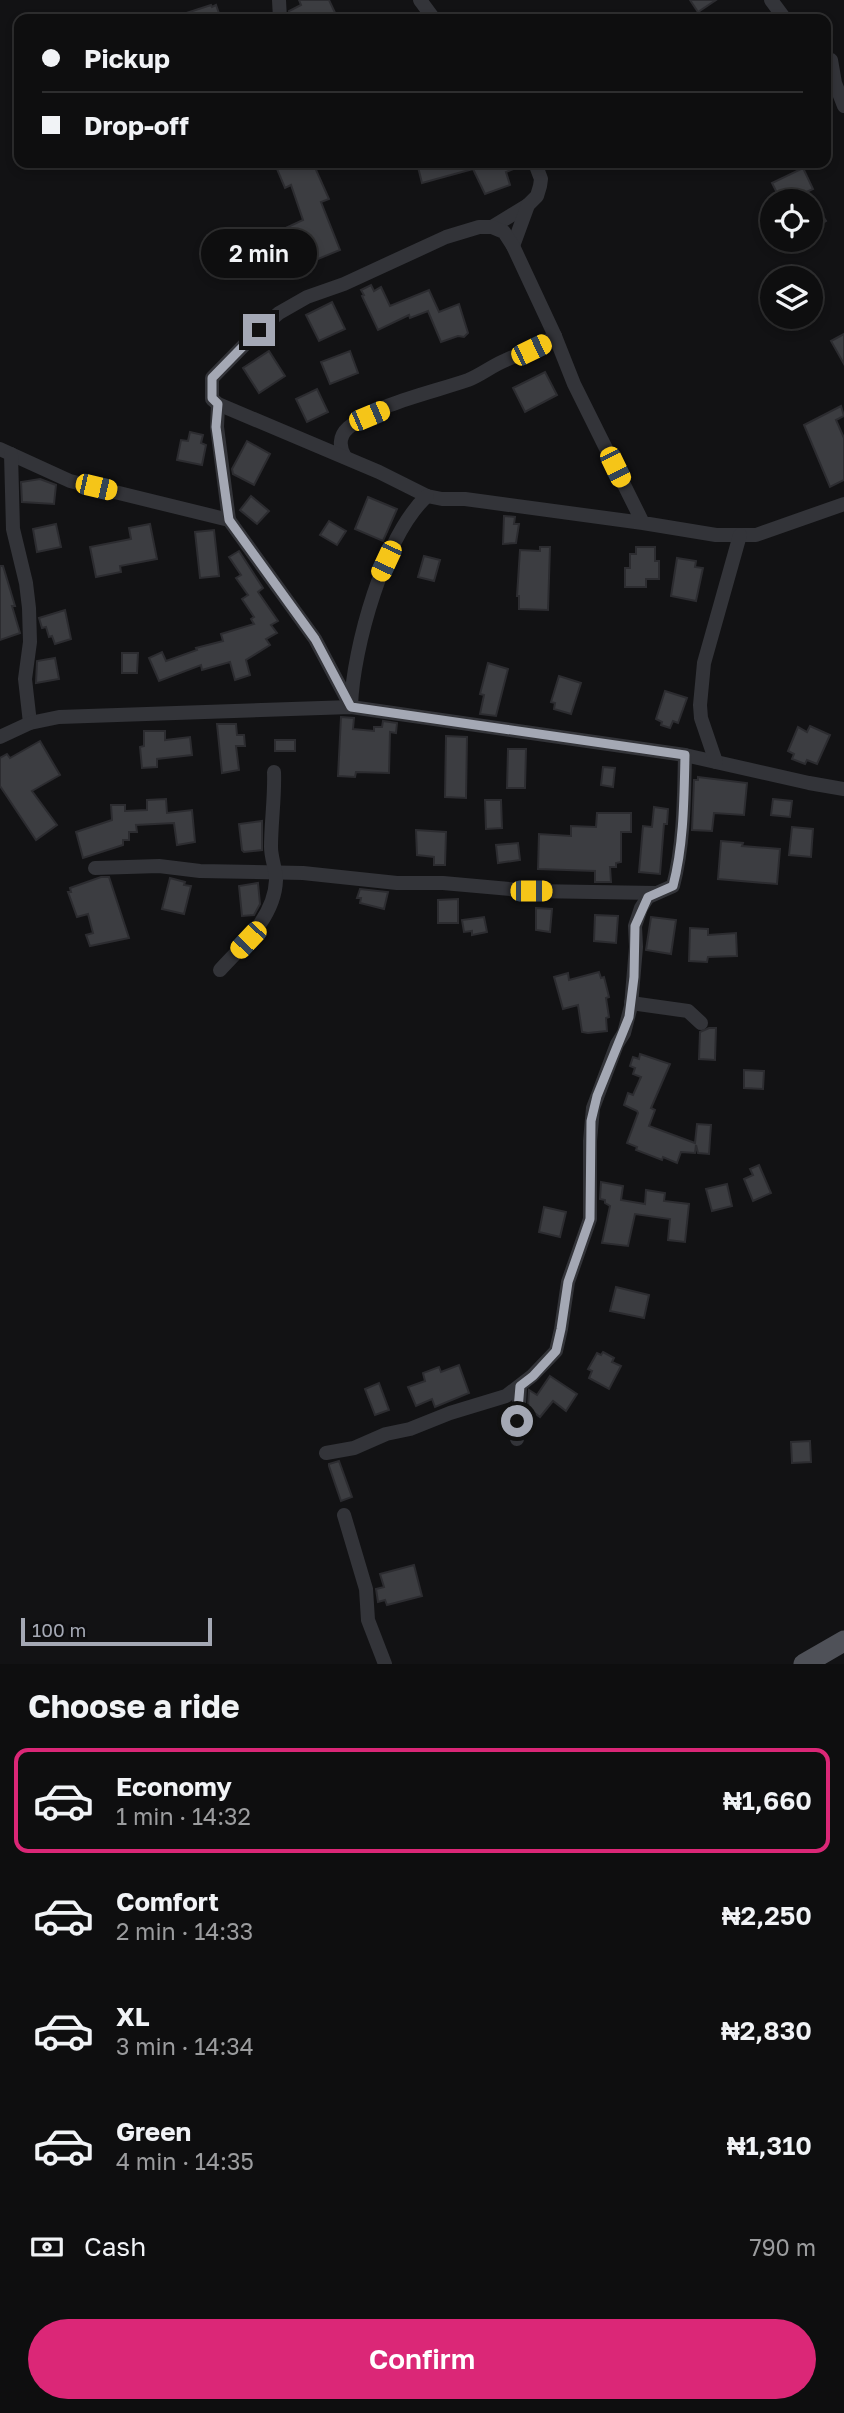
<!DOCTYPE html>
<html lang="en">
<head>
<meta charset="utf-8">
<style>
  body { margin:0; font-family:"Golos Text",sans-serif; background:#171718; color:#f1f3f6; height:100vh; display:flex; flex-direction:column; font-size:26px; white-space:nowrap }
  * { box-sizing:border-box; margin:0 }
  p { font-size:23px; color:#9b9c9e }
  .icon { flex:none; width:38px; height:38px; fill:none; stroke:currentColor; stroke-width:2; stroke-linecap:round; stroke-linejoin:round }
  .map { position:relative; height:1664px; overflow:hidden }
  .panel { display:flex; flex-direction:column; background:#0e0e0f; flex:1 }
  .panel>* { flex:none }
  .hud { position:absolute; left:14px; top:14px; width:817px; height:154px; border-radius:14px; box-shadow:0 4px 10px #0003,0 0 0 2px #2e2e2f; display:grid; align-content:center; height:154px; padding:0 28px; background:#0e0e0f }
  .controls { position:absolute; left:760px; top:189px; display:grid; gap:14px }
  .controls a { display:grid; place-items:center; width:63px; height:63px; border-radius:50%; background:#0e0e0f; box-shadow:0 4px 10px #0003,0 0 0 2px #2e2e2f; font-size:35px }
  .scale { position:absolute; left:21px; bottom:18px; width:191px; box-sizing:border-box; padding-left:7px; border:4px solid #a4a8b4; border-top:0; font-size:19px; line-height:24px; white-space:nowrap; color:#a4a8b4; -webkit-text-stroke:5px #0d0d0f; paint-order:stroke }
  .end { position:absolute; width:32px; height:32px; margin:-16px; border:9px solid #a4a8b4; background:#111; box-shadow:0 0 0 4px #111 }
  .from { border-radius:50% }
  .bubble { position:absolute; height:49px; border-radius:24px; background:#0e0e0f; box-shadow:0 4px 10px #0003,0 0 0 2px #2e2e2f; font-size:23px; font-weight:600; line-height:49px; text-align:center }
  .car { position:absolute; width:21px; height:42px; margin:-21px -10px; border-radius:9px; box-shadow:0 0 5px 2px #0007; background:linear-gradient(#f5c518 24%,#345 0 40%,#f5c518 0 76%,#345 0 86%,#f5c518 0) }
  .hud b { display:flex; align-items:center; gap:24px; height:66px; font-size:26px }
  .hud b+b { border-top:2px solid #2e2e2f }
  .hud i { width:18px; height:18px; background:#f1f3f6 }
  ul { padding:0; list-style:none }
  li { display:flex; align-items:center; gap:21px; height:105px; margin:0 14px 10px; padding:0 14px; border:4px solid transparent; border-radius:14px }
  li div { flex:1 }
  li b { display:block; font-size:26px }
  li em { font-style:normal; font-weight:600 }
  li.active { border-color:#db2777 }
  li>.icon { width:63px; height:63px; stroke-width:1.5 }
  h2 { padding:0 28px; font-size:32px; line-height:84px }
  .pay { display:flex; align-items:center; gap:18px; height:77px; padding:0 28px; font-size:26px }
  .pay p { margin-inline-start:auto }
  .button { display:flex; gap:14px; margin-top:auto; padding:14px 28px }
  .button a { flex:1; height:80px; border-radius:42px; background:#db2777; color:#fff; font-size:28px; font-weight:600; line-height:80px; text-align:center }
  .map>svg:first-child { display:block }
  .building { fill:#3c3d41; stroke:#2c2c30; stroke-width:2 }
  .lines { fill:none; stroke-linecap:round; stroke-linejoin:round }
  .street { stroke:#333439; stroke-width:14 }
  .primary { stroke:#4f5158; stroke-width:21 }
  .route { stroke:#a4a8b4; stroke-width:9 }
</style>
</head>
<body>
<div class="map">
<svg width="844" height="1664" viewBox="0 0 844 1664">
  <rect width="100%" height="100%" fill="#121214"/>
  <!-- building -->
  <g class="building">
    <path d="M299,0H329L338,19H290L289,11L301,5Z"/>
    <path d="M690,0H716L698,12Z"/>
    <path d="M211,5L212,7L216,5L221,19H174V17Z"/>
    <path d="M290,163H313L329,199L321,202L340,250L308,263L309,264L294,272L275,233L303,220L291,185L285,188L277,169Z"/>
    <path d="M417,163H526V164L506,172L510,185L485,194L473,169L422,183Z"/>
    <path d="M803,168L813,189L787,201H781L772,183Z"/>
    <path d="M810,196L826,221L810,231Z"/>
    <path d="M371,285L374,291L381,287L390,306L429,290L439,312L459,304L468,333L464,337L458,336L441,342L428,311L410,318L409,315L378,330L362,296L364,295L361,290Z"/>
    <path d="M332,302L345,329L319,341L306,315Z"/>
    <path d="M844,334V364L831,341Z"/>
    <path d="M269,351L285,376L259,393L243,368Z"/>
    <path d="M350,351L358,373L330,384L321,362Z"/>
    <path d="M545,372L557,395L525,412L513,388Z"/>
    <path d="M317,389L328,412L307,422L296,399Z"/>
    <path d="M841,406L844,416L836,420L844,438V480L830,487L804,425Z"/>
    <path d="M190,432L203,435L201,443L206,445L202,465L177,460L181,440L188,441Z"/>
    <path d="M247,441L270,454L254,485L233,474L232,469Z"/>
    <path d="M40,479L56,485L54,504L22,502L21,482Z"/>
    <path d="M251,496L269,511L257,524L240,510Z"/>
    <path d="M368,497L397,509L383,541L355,529Z"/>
    <path d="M504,516L515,517L514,524H519L516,543L503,544Z"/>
    <path d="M329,521L346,531L337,545L320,535Z"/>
    <path d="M56,524L61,547L37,552L33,529Z"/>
    <path d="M150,524L157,559L120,566L121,572L96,577L90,547L131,539L129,528Z"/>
    <path d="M214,530L219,576L200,578L195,532Z"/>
    <path d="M540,547H550L548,610L519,609V596H517L520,550L540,551Z"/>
    <path d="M636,547H655V561H659V579H646V587H625V568H630V554H636Z"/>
    <path d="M239,551L263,588L258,592L278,621L271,625L277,633L266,639L270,645L246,660L250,675L235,680L230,662L202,670L201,665L159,681L149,658L162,652L166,661L197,650L196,648L223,641L221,634L254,624L251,619L254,617L242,599L248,595L236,578L241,575L229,557Z"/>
    <path d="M424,556L440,560L434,581L418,577Z"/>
    <path d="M677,558L696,561L695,567L703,568L696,601L671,596Z"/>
    <path d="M0,566H3L15,606H12L20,633L0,640Z"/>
    <path d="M65,610L71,639L55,644L52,636L49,637L46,627L42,628L39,618Z"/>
    <path d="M122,653H138L137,673H122Z"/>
    <path d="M55,658L59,679L36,683L37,661Z"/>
    <path d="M488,663L508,669L496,716L480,714L484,695L480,694Z"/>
    <path d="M559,676L581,683L571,714L554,709L555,703L551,702Z"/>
    <path d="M665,691L687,698L678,723L673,721L670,728L661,725L662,722L656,719Z"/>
    <path d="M341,717L354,718L353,729L374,731V727H382L383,721L397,723L396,733L390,732L389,773L356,772L355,777L338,776Z"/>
    <path d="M217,724H236L237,735H244L245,746H236L239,770L222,773Z"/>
    <path d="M810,726L830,735L817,764L807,760L805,764L792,759L794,754L788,751L798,727L807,732Z"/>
    <path d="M144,731H165V740L190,737L192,755L157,759V767L142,768L140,747L144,746Z"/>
    <path d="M446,736L467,737L466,798L445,797Z"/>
    <rect x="275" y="740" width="20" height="11"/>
    <path d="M40,741L60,775L32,791L57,825L36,840L0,786V758L7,754L10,758Z"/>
    <path d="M508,749H526L525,788H507Z"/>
    <path d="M603,767L615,768L613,787L601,785Z"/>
    <path d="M698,777L747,783L744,815L714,813L712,831L692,830L694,780H698Z"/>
    <path d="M166,799L167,813L192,810L195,842L177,845L174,823L136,825L137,832H129V840H123V845L83,858L76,832L112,820L111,805H125V811L147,810V800Z"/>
    <path d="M773,799L792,801L790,817L771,815Z"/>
    <path d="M485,800H501L502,828L486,829Z"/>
    <path d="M654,807L668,809L667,824H664L660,874L639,872L643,826L652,827Z"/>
    <path d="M597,813H631V832H621V862L616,863V867H610L611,882H595V871L538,869L539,834L571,836V826L596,827Z"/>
    <path d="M262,821V850L244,852L242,850L239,824Z"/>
    <path d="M792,827L813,829L811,857L789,855Z"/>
    <path d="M416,830L446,832L445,865H434V857L417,855Z"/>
    <path d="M721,841L743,843L742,846L780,849L777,884L718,879Z"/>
    <path d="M518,843L520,860L498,863L496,845Z"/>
    <path d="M101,877H109L129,938L90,946L86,935L93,933L88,914L77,917L68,892H71L70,888Z"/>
    <path d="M170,878L185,882L184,885L191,886L184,914L162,909Z"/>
    <path d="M258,883L260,904L254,915L242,916L239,886Z"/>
    <path d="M360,889L388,892L384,909L360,903L361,898H357Z"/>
    <path d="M458,899V923H438V900Z"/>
    <path d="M536,908L552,909L550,932L536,930Z"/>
    <path d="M595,915L618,916L616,943L594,941Z"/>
    <path d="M484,917L487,932L472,935V931L464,932L462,920Z"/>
    <path d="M651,917L676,920L671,954L646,950Z"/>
    <path d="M690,928L708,929V935L736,933L737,956L708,957L707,962L689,961Z"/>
    <path d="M599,972L601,978L604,977L609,997L606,998L609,1017L606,1018L607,1031L588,1033L582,1032L578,1005L563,1009L554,977L568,973L569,980Z"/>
    <path d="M709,1028H716L715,1060L699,1059L700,1032Z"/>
    <path d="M640,1054L670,1064L651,1108L655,1110L649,1126L695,1143L697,1124L711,1125L709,1154L698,1153L696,1145L695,1153L681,1152L677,1163L663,1157L662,1160L636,1150L637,1147L627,1143L638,1113L637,1111L624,1105L628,1093L633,1095L641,1077L633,1074L635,1068L630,1066L633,1057L639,1059Z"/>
    <path d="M744,1070L764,1071L763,1089L744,1088Z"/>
    <path d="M759,1165L771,1193L753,1201L744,1179L753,1175L750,1169Z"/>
    <path d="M601,1182L623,1186L621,1200L645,1204L646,1190L665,1193L664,1201L689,1204L685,1242L668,1240L670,1219L635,1214L628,1246L602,1243L610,1206L605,1203V1200L600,1199Z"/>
    <path d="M727,1184L732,1206L712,1211L706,1189Z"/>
    <path d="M544,1207L566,1212L560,1237L539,1232Z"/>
    <path d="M616,1287L649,1295L644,1318L610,1311Z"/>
    <path d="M603,1352L614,1358L612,1362L621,1366L609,1389L589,1378L592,1371L588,1369L597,1353L601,1355Z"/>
    <path d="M459,1365L469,1393L435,1407L432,1399L416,1406L408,1387L425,1381L423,1373L439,1367L441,1372Z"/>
    <path d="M550,1376L577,1394L566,1411L553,1401L540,1417L528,1408L529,1390L537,1395Z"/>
    <path d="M379,1383L389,1410L375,1415L365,1389Z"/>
    <path d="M810,1441L811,1462L792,1463L791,1442Z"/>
    <path d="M339,1461L352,1497L341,1501L329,1466V1464Z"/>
    <path d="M414,1565L422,1596L387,1605L385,1600L378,1602L376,1589L384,1587L380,1574Z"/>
  </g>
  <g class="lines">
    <!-- street -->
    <g class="street">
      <path d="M279,0L280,19"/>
      <path d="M420,0L434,19"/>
      <path d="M771,0L785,19"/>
      <path d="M826,64L831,60L835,83L844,106"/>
      <path d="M492,227L528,205"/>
      <path d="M513,246L528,205L537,196L540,186L541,179L535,163"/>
      <path d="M218,404L217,427L229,520"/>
      <path d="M0,449L70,481L229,520L315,639L351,707"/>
      <path d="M11,454L13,529L26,583L29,608L30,642L25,679L30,723"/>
      <path d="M345,457C339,447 339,436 348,428C375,404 434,392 468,380C481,375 493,365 506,360C523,352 540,347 555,336"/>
      <path d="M643,523L574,384L555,336L513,246L504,232L492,227H479L446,237L344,284L307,297L279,313L259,330L212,378V399L218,404L379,472L427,496L442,499H465L643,523L716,535H756L844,504"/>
      <path d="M351,706C353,648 384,536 427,496"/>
      <path d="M0,737L30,723L59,717L351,707L685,755L809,783L844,789"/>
      <path d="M716,762L701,718L700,705L704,663L740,535"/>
      <path d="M95,868L159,866L200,871L303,873L397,883H443L531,891L656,893"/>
      <path d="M220,970C243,945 275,916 276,880C276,869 271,858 271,847C271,822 275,797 274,772"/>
      <path d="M631,1003L688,1011L701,1023"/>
      <path d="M517,1439L520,1386"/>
      <path d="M326,1453L354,1448L386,1434L410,1429L450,1413L506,1396L532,1376L556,1351L561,1329L568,1282L590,1219V1141L593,1108L617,1044L624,1033L631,1006L636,947L635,926L641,908L648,897L673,886C684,844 684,798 685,755"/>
      <path d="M344,1515L366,1589L368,1620L385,1664"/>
    </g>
    <!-- primary -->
    <path class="primary" d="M804,1664L844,1641"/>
  </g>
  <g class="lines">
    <!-- route -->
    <path class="route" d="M259,330L212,378V398L218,404L216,427L229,520L315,639L351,707L685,755C684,798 684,844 673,886L648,897L635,926L634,977L629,1017L597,1096L591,1121L590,1219L568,1282L561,1329L556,1351L533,1376L520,1386L517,1421"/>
  </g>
</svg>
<div class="controls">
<a><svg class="icon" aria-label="locate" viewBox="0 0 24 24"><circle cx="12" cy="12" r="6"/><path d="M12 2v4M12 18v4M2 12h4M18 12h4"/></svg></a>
<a><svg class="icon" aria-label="layers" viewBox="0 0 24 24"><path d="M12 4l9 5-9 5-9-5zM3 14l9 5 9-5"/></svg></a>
</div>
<div class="scale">100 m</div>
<i class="end from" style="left:517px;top:1421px"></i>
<i class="end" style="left:259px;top:330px"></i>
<div class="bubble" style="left:201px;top:229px;width:116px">2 min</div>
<i class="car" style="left:531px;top:350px;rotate:64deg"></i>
<i class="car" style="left:369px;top:416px;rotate:67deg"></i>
<i class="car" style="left:615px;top:467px;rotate:154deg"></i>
<i class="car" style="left:96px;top:487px;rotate:103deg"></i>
<i class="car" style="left:386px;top:561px;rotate:205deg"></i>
<i class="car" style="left:531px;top:891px;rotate:90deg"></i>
<i class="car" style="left:248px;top:940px;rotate:223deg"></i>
<div class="hud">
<b><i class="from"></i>Pickup</b>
<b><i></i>Drop-off</b>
</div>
</div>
<section class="panel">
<h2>Choose a ride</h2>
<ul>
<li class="active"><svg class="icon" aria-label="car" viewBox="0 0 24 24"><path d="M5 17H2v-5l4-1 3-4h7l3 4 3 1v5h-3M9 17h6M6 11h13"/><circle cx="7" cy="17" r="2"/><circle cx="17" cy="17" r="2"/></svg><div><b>Economy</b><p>1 min · 14:32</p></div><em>₦1,660</em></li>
<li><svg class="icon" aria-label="car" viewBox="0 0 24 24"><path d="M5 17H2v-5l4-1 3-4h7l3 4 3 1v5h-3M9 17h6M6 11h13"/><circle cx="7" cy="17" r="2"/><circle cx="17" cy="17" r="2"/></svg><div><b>Comfort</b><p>2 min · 14:33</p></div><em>₦2,250</em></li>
<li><svg class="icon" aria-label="car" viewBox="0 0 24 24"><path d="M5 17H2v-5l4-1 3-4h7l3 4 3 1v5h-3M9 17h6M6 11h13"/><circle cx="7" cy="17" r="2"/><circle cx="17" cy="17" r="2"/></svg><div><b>XL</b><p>3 min · 14:34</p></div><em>₦2,830</em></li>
<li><svg class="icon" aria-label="car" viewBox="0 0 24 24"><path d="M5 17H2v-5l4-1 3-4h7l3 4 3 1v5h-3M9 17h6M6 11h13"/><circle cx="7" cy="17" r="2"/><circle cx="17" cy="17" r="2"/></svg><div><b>Green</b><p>4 min · 14:35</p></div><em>₦1,310</em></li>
</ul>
<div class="pay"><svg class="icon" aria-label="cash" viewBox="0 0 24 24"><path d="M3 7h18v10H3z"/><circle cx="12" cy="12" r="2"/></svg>Cash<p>790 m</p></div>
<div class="button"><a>Confirm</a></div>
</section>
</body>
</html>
